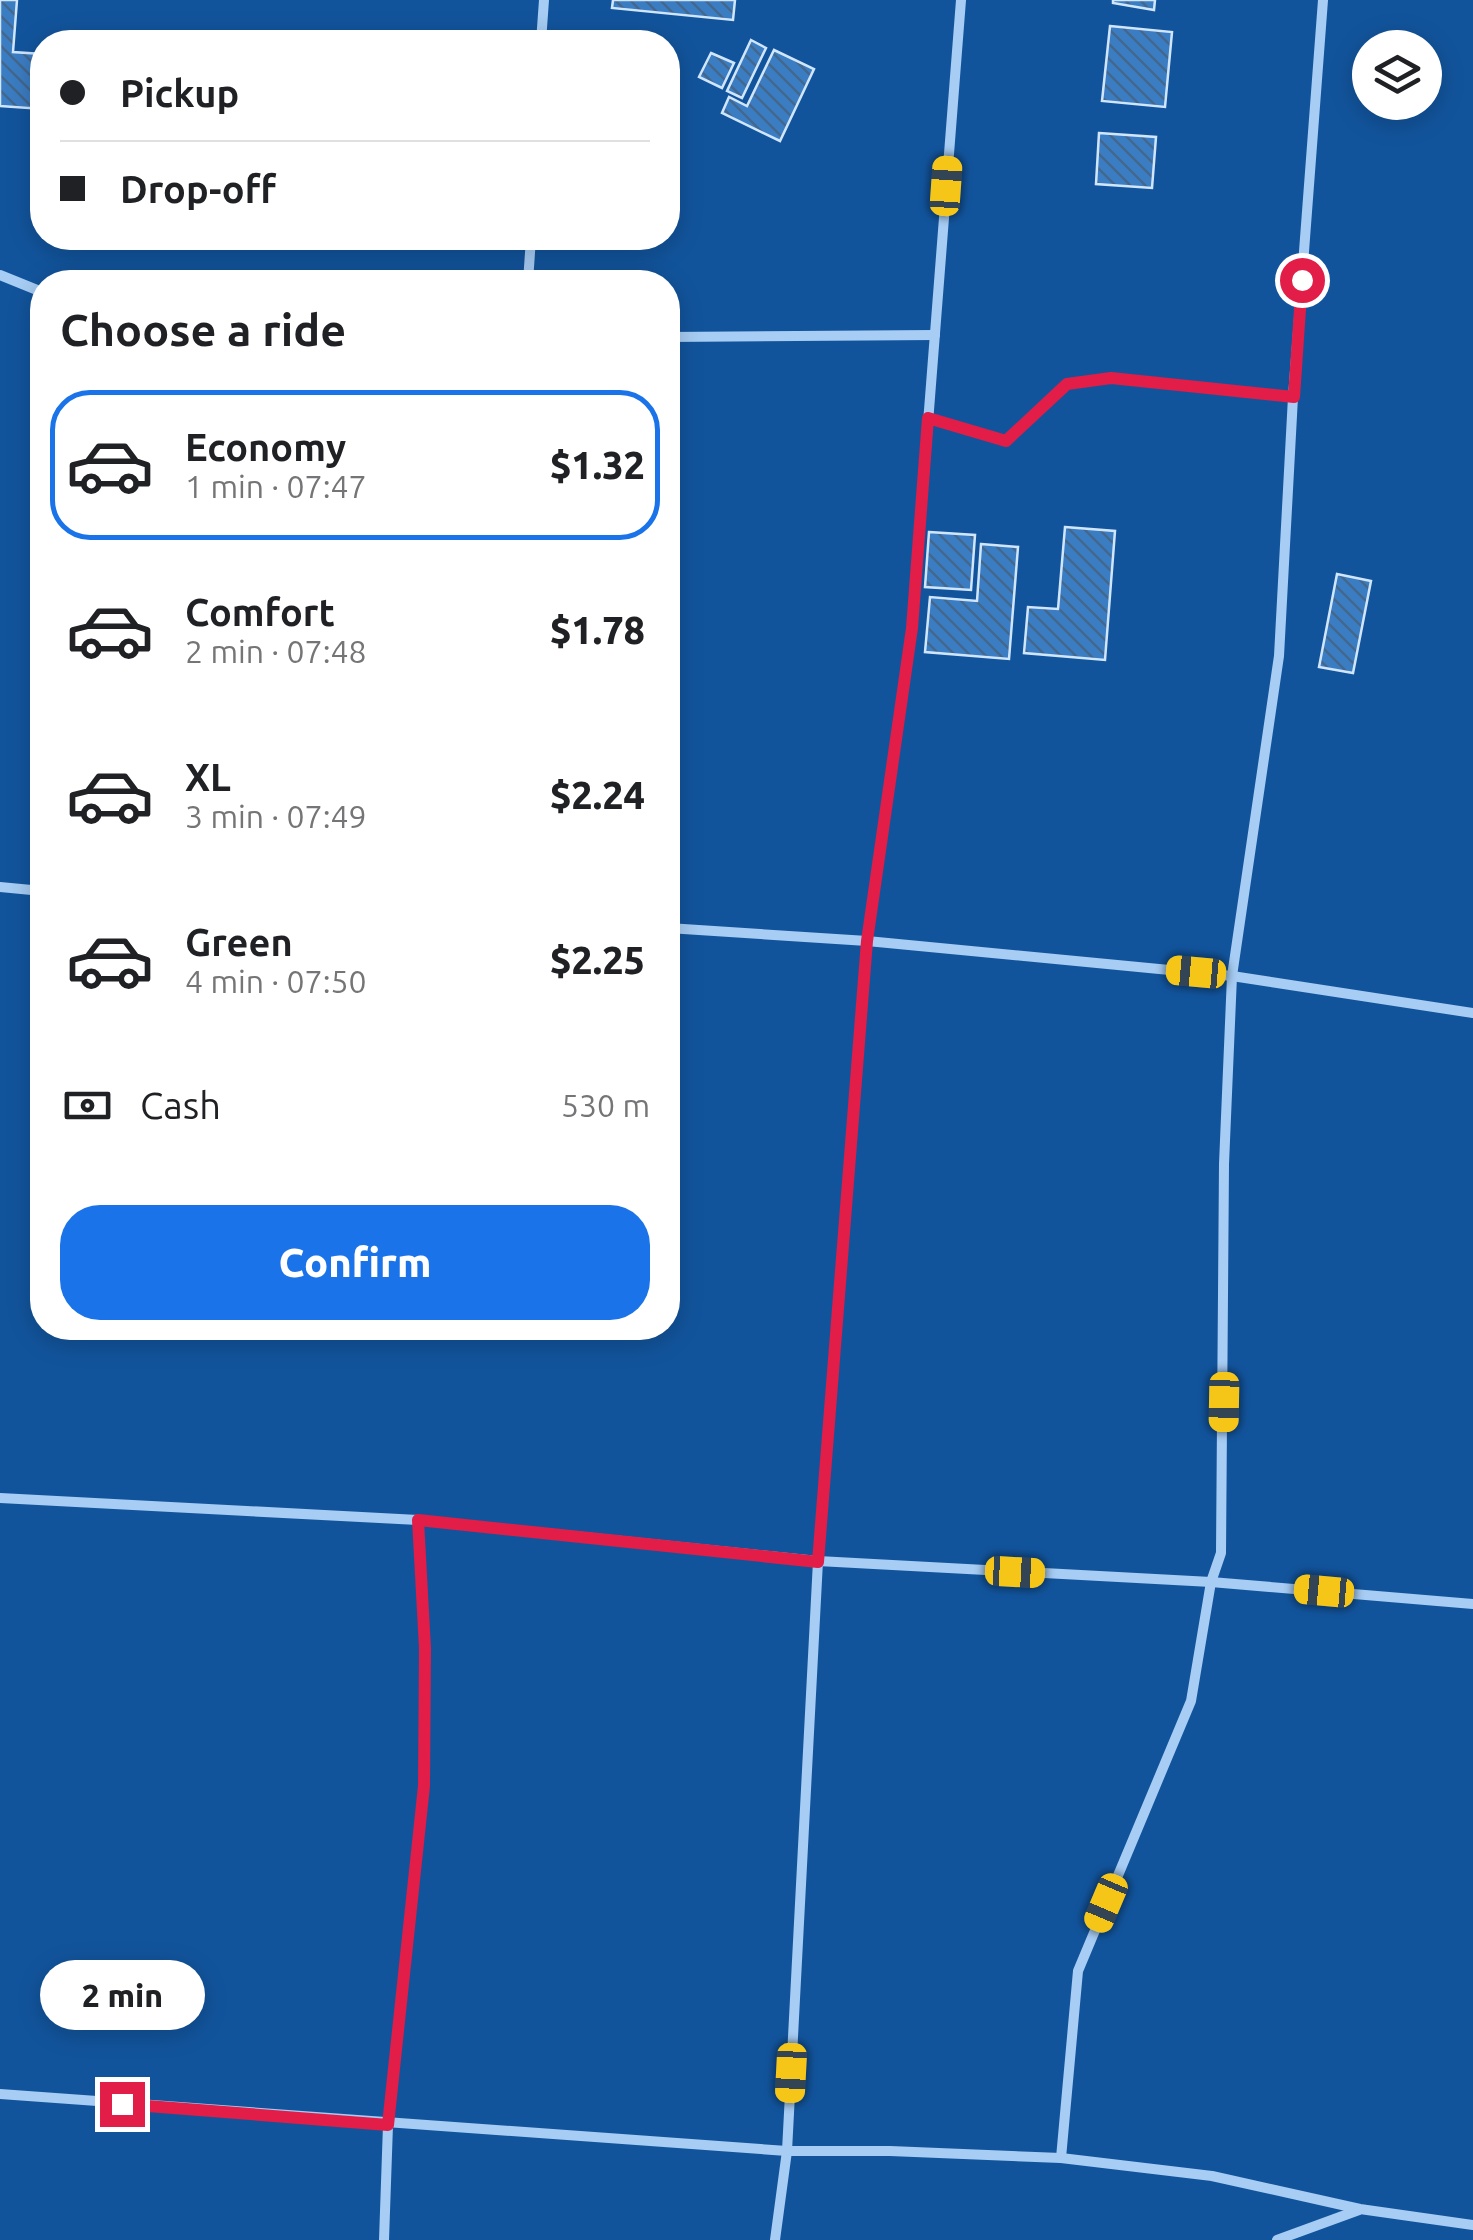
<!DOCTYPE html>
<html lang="en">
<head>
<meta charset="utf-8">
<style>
  body { margin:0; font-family:Ubuntu,sans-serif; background:#f6f6f6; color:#202124; height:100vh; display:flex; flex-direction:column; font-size:38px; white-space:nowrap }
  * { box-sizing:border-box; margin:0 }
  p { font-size:32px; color:#757577 }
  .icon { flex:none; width:55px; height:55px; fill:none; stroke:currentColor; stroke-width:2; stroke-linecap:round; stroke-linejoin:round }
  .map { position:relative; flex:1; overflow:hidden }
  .panel { position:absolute; left:30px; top:270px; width:650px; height:1070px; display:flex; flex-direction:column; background:#fff; border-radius:40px; box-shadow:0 5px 25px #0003 }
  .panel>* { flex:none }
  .hud { position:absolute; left:30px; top:30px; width:650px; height:220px; border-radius:40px; box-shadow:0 5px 25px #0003; display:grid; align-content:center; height:220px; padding:0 30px; background:#fff }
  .controls { position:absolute; left:1352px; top:30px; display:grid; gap:20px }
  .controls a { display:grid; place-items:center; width:90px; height:90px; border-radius:50%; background:#fff; box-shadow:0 5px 25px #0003; font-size:50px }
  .end { position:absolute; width:45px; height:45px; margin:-22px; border:12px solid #e11d48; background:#fff; box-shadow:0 0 0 5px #fff }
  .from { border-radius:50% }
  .bubble { position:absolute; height:70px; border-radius:35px; background:#fff; box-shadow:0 5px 25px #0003; font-size:32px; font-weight:800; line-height:70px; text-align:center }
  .car { position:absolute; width:30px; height:60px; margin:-30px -15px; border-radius:12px; box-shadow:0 0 8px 2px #0007; background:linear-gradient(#f5c518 24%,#345 0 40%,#f5c518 0 76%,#345 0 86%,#f5c518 0) }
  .hud b { display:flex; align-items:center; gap:35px; height:95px; font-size:38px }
  .hud b+b { border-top:2px solid #e0e0e0 }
  .hud i { width:25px; height:25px; background:#202124 }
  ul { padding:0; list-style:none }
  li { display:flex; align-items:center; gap:30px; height:150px; margin:0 20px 15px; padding:0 10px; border:5px solid transparent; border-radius:40px }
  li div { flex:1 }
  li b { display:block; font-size:38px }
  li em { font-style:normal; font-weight:800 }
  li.active { border-color:#1a73e8 }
  li>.icon { width:90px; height:90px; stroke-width:1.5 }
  h2 { padding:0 30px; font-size:45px; line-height:120px }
  .pay { display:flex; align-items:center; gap:25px; height:110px; padding:0 30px; font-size:38px }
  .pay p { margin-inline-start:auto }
  .action { display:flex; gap:20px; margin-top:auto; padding:20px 30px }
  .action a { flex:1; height:115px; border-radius:40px; background:#1a73e8; color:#fff; font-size:40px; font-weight:800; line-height:115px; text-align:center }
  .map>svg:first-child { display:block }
  .building { fill:url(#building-back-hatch); stroke:#d0e6fe; stroke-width:2.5 }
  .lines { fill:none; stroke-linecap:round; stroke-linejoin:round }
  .minor { stroke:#a7cdf4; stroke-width:10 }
  .route { stroke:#e11d48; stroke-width:12 }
</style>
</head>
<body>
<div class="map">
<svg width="1473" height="2240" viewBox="0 0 1473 2240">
  <defs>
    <pattern id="building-back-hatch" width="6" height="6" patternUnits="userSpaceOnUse" patternTransform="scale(2.5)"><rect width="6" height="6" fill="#3b7dc3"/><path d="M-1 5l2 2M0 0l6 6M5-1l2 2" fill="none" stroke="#43678d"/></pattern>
  </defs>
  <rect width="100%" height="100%" fill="#12549c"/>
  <!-- building -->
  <g class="building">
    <path d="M0,0H17L13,52L42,54V109L0,106Z"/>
    <path d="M613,0H735L733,20L612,8Z"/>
    <path d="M1113,0H1155L1154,10L1113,3Z"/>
    <path d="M1110,26L1172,32L1165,107L1102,101Z"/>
    <path d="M751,40L766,48L742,98L727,91Z"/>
    <path d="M774,50L814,69L780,141L722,113L729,97L747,106Z"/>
    <path d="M711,53L734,63L722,88L699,77Z"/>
    <path d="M1099,133L1156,137L1152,188L1096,184Z"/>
    <path d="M1065,527L1115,531L1105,660L1024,653L1028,607L1058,609Z"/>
    <path d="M929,532L975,535L971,590L925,587Z"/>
    <path d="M981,544L1018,547L1009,659L925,652L930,597L977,601Z"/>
    <path d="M1337,574L1371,581L1353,673L1319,667Z"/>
  </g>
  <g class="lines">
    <!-- minor -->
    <g class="minor">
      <path d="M541,42L544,0"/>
      <path d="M0,275L42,292"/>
      <path d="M528,282L531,238"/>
      <path d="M668,337L935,335"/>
      <path d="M928,418L1006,441L1067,384L1111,378L1293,397L1323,0"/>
      <path d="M0,887L42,891"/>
      <path d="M668,928L867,941L912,628L961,0"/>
      <path d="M0,1498L418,1520L818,1561L1211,1582L1473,1604"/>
      <path d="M0,2094L787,2151H890L1061,2158L1212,2176L1360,2209L1473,2225"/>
      <path d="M1061,2158L1078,1971L1191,1701L1211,1582L1221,1553L1224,1164L1232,976L1279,656L1293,397"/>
      <path d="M384,2240L388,2125L424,1786L425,1648L418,1520"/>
      <path d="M775,2240L787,2151L818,1561L867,941L1232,976L1473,1013"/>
      <path d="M1277,2240L1359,2210"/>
    </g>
  </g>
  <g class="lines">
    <!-- route -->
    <path class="route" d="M122,2104L388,2125L424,1786L425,1648L418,1520L818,1562L867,941L912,628L928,418L1006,441L1067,384L1111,378L1294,397L1302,280"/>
  </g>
</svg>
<div class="controls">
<a><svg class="icon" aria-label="layers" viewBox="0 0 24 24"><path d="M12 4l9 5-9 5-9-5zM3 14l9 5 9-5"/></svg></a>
</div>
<i class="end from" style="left:1302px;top:280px"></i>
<i class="end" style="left:122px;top:2104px"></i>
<div class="bubble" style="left:40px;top:1960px;width:165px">2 min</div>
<i class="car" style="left:946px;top:186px;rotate:4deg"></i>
<i class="car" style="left:1196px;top:972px;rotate:275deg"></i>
<i class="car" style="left:1224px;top:1402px;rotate:181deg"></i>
<i class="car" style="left:1015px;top:1572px;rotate:93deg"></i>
<i class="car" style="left:1324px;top:1591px;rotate:275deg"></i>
<i class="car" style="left:1106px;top:1903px;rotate:203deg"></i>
<i class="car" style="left:791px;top:2073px;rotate:183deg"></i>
<div class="hud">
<b><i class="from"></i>Pickup</b>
<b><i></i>Drop-off</b>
</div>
<section class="panel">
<h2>Choose a ride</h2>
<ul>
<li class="active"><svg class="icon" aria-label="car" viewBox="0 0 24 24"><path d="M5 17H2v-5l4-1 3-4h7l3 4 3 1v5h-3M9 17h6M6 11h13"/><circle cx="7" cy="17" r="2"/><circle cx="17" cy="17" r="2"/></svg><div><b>Economy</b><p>1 min · 07:47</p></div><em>$1.32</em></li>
<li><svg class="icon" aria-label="car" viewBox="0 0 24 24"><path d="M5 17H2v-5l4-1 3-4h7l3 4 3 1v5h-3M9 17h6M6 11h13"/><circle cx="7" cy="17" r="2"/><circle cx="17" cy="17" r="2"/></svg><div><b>Comfort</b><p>2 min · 07:48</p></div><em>$1.78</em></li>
<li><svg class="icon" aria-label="car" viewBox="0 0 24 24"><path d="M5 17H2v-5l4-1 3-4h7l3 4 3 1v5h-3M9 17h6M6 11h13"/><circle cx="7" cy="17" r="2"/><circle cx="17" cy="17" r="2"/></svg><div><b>XL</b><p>3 min · 07:49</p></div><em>$2.24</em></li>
<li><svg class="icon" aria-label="car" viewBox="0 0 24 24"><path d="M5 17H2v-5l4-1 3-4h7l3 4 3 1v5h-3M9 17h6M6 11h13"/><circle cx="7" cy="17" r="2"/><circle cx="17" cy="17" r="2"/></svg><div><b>Green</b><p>4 min · 07:50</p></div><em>$2.25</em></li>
</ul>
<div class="pay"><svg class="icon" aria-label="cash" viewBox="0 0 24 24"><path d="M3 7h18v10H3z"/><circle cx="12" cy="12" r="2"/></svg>Cash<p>530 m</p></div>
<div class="action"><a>Confirm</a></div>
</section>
</div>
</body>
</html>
